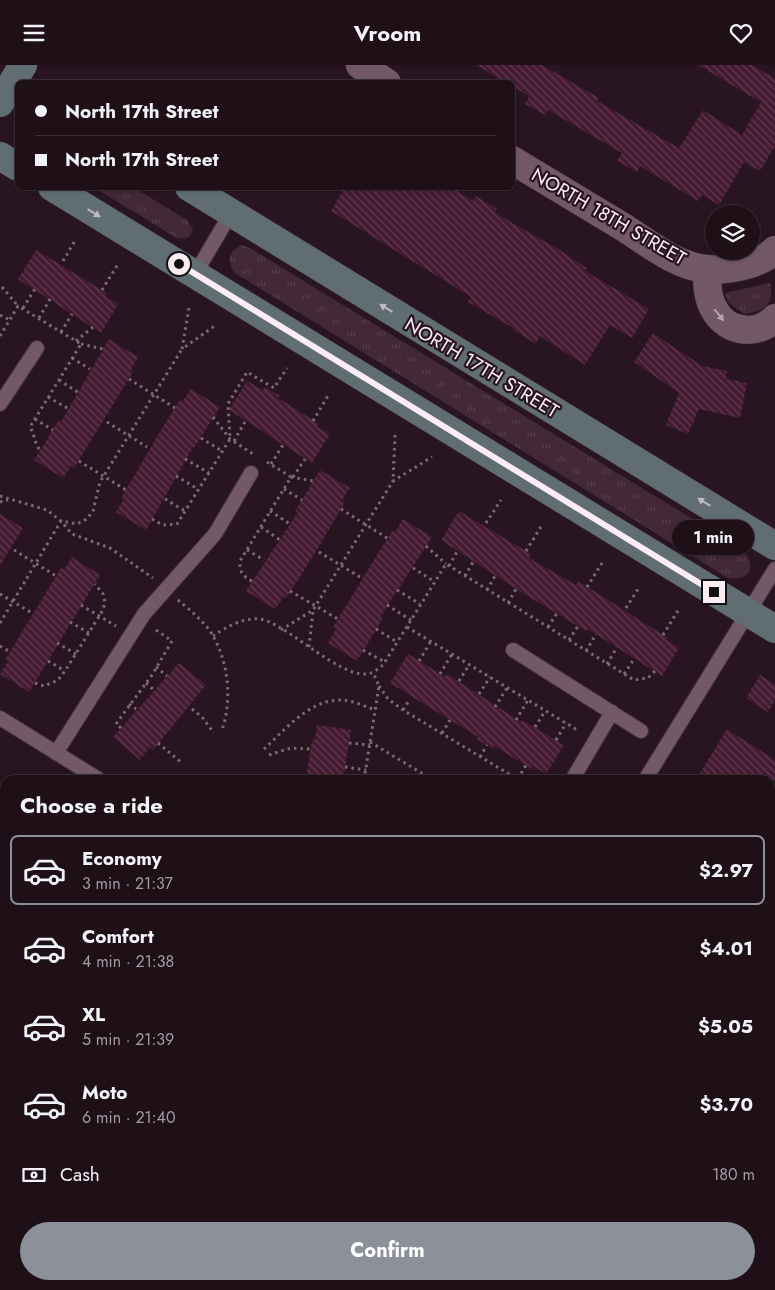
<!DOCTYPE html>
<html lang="en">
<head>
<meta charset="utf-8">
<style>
  body { margin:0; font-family:Jost,sans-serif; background:#2c1e25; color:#f1f3f6; height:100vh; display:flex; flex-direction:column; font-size:19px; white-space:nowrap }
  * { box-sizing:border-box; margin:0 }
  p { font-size:16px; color:#a19da2 }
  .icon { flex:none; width:28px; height:28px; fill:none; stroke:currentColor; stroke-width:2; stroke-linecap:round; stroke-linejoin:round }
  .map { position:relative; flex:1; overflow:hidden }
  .side { position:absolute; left:0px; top:710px; width:775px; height:515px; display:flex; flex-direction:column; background:#1f1018; border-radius:15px 15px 0 0; box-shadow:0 1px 4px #0004,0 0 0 1px #3c3037 }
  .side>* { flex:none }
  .banner { position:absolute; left:15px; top:15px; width:500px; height:110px; border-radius:8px; box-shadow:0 1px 4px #0004,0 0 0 1px #3c3037; display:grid; align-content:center; height:110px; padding:0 20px; background:#1f1018 }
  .controls { position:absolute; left:705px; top:140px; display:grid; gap:10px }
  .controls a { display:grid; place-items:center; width:55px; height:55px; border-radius:50%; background:#1f1018; box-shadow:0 1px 4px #0004,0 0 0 1px #3c3037; font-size:25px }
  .end { position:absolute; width:22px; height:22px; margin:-11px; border:6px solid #fcedf4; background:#111; box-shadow:0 0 0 2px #111 }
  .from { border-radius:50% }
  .bubble { position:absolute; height:35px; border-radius:18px; background:#1f1018; box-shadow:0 1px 4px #0004,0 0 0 1px #3c3037; font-size:16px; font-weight:700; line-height:35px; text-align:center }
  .banner b { display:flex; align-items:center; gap:18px; height:48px; font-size:19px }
  .banner b+b { border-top:1px solid #3c3037 }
  .banner i { width:12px; height:12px; background:#f1f3f6 }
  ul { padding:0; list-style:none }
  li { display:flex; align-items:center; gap:15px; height:70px; margin:0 10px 8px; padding:0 10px; border:2px solid transparent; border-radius:8px }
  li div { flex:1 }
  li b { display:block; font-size:19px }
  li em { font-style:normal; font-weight:700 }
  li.selected { border-color:#8c9099 }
  li>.icon { width:45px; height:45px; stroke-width:1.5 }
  h2 { padding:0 20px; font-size:22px; line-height:60px }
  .pay { display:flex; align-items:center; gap:12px; height:55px; padding:0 20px; font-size:19px }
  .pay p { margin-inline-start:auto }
  .button { display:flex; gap:10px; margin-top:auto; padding:10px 20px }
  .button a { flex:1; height:58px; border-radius:30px; background:#8c9099; color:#fff; font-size:20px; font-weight:700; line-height:58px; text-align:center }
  header { display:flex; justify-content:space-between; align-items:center; height:65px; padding:0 20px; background:#1f1018; font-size:22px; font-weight:700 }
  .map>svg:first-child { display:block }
  .grass { fill:url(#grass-tufts) }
  .building { fill:url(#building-back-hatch) }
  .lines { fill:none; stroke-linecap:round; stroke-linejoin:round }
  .lane-casing { stroke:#403139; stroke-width:16 }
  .street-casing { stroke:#403139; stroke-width:29 }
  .secondary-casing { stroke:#403139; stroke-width:29 }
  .path { stroke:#7d6b74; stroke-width:3; stroke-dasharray:2.5 4; stroke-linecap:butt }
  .lane { stroke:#725965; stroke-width:14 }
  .street { stroke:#725965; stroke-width:28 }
  .secondary { stroke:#606e73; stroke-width:28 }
  .oneway { fill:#bebac0 }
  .oneway2 { fill:#b7a3ac }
  .route { stroke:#fcedf4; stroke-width:6 }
  .labels { text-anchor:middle; stroke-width:4.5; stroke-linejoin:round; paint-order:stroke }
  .street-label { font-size:19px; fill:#fcedf4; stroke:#291520 }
</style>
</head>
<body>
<header><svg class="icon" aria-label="menu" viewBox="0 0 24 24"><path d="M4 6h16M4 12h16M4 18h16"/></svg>Vroom<svg class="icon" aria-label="heart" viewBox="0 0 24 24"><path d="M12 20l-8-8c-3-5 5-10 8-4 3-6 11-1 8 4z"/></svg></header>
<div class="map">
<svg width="775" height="1225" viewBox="0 0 775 1225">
  <defs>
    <pattern id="grass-tufts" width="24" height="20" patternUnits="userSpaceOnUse" patternTransform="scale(1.25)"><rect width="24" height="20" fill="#432836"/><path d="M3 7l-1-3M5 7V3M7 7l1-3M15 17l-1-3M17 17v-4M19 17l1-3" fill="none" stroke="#563d4a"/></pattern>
    <pattern id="building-back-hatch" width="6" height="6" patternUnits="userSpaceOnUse" patternTransform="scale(1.25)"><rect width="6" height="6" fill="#451a33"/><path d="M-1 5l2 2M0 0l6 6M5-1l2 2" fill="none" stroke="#613c51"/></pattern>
  </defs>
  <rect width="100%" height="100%" fill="#291520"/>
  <!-- grass -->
  <g class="grass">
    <path d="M95,123H134L187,155L193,165L189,172L178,174Z"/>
    <path d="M241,180L250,183L743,485C757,502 750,516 728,513L235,208C226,196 228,188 241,180Z"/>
    <path d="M770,218C775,239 764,247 744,249L728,237L725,228Z"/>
    <path d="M205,1220H279L276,1225H207Z"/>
  </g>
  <!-- building -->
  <g class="building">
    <path d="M477,0H542L599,33L597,36L679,83L703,45L742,70L761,37L698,0H752L775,14V81L760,106L744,97L719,140L702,130L698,136L640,101L637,107L617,96L622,88L548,45L545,50L525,39L529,31L512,21V18H506Z"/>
    <path d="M345,122H451L473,136L476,131L497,144L495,148L558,184L587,203L585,206L649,244L632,273L610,260L585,300L540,271L536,279L513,265L515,264L468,237L471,232L331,146Z"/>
    <path d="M36,185L107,228L105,231L118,239L101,268L18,214Z"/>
    <path d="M653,268L702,301L727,306L726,314L747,318L740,353L699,344L688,369L666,360L679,328L634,297Z"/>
    <path d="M109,274L138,292L131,305L133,307L74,403L71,401L63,413L34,395L59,355L61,357Z"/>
    <path d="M247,316L263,325L265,322L280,331L278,333L319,359L317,362L330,369L312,398L229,345Z"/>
    <path d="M191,324L220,342L194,383L193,382L146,465L116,447L124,434L121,433L164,360L180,335L183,336Z"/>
    <path d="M320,405L350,423L342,435L345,437L312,493L286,533L284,531L275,544L246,526L298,447L295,446Z"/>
    <path d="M459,446L531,489L529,493L576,520L578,516L668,573L666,574L679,583L662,611L588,564L586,566L516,524L441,475Z"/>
    <path d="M0,449L23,463L0,501Z"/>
    <path d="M403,454L432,472L380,552L383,553L357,596L328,578L336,564L333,562L377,490L392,466L395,467Z"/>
    <path d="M72,492L100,510L29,627L0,609L8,596L5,595L61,503L64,505Z"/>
    <path d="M408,589L445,612L447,609L521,657L522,655L564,680L546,709L533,701L532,704L494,681L493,684L477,674L478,672L390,618Z"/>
    <path d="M179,598L206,620L153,685L150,682L140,695L113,672Z"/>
    <path d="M760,610L775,619V635L768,647L746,633Z"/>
    <path d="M317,660L351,665L343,715H306L312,675H315Z"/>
    <path d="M727,664L775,695V715H696Z"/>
  </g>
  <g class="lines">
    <defs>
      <g id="lane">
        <path d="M195,209L231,148"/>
        <path d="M0,339L37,283"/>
        <path d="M513,585L641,666"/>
        <path d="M0,653L100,715"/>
        <path d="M56,688L144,549L215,469L251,408"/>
        <path d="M572,715L612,647"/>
        <path d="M645,715L775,504"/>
        <path d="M770,1133L775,1136"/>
      </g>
      <g id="street">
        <path d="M360,0L387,18"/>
        <path d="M512,95C549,117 586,140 623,162C647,177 677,202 707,204C728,206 760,200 775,185"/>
        <path d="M707,204C707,219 707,233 715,246C728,268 758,271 775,253"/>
        <path d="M770,858L775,849"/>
        <path d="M770,896L775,899"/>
        <path d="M0,1087L5,1078"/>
        <path d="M517,1220L525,1225"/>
        <path d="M544,1225L547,1220"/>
      </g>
      <g id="secondary">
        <path d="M0,38L23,0"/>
        <path d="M0,91L18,102"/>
        <path d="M52,122L775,564"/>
        <path d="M189,122L775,481"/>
      </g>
    </defs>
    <!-- lane casing -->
    <use href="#lane" class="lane-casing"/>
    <!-- street casing -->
    <use href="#street" class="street-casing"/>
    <!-- secondary casing -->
    <use href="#secondary" class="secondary-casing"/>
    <!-- path -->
    <g class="path">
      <path d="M63,196L76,174"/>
      <path d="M2,222L18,241"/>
      <path d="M102,225L118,199"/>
      <path d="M23,243L35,224"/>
      <path d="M189,243L182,284L216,260"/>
      <path d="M0,250L10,255"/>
      <path d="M39,253L50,234"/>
      <path d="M61,267L72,249"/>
      <path d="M0,271L18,241L81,279L30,362C35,370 34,378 40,385"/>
      <path d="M76,276L93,262"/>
      <path d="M81,279L103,284"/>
      <path d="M72,293L90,304"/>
      <path d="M129,314L175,343"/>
      <path d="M59,315L79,328"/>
      <path d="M48,332L69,344"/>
      <path d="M213,352L230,374L253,389"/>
      <path d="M35,354L53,365"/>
      <path d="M313,356L329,329"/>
      <path d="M107,357L147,382"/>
      <path d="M395,370L393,416L432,392"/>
      <path d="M201,373L222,386"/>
      <path d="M234,376L246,355"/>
      <path d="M185,394L209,408"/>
      <path d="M79,396L126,425"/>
      <path d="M271,399L283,380"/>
      <path d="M176,411L198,424"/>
      <path d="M291,412L313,416"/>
      <path d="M293,412L305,394"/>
      <path d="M284,424L302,435"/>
      <path d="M0,431L47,445L61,456L72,469L110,483L153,513"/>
      <path d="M165,434L185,446"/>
      <path d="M0,437L8,435"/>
      <path d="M341,444L387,473"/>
      <path d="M270,446L290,459"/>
      <path d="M152,454L163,460L177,459L230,374L228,339L247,307L274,323L287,303"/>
      <path d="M486,458L501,435"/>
      <path d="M261,462L280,475"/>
      <path d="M426,481L446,499"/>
      <path d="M14,485L56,511"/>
      <path d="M247,485L264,495"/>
      <path d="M526,486L542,460"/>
      <path d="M319,487L360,512"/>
      <path d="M449,501L458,485"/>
      <path d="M413,503L435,517"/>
      <path d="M465,511L474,495"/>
      <path d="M252,516C243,511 239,507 240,496L291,412L267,397"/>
      <path d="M587,522L602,498"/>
      <path d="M397,525L420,539"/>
      <path d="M487,525L495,511"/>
      <path d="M290,526L338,554"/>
      <path d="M0,529L32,548"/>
      <path d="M178,535C190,545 206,558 213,571C229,599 232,636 222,665"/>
      <path d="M508,538L516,524"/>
      <path d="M81,540L116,561"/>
      <path d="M387,540L411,555"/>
      <path d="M626,543L640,521"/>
      <path d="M70,557L89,568"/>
      <path d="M0,558L61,456L77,459L87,454L93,446L100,417L182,284"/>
      <path d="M407,562L579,666"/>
      <path d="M548,562L557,548"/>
      <path d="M376,564L397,577"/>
      <path d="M281,565L313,545L393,416"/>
      <path d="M663,570L679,544"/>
      <path d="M213,571C226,562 247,550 264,555C292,564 339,611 366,609C372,609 378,604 383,600L446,499L634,615L648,613L655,606"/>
      <path d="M569,575L578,561"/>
      <path d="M57,578L76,589"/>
      <path d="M0,581L10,587"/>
      <path d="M309,582L313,546"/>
      <path d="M363,585L385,597"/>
      <path d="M586,586L596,569"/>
      <path d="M48,596L65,606"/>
      <path d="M419,596L431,576"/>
      <path d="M607,599L617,582"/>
      <path d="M156,602L167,611"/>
      <path d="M440,609L452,589"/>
      <path d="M624,609L634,594"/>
      <path d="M459,616L469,600"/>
      <path d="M35,618L44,621L58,615L65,606L103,545L105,537L103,529L95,519"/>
      <path d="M146,618L155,626"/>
      <path d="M379,621L388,634L403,645L519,715"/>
      <path d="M479,629L490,612"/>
      <path d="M129,639L136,644"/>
      <path d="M495,642L507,623"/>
      <path d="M192,644L202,652L214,668"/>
      <path d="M403,645L410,634"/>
      <path d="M516,655L528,635"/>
      <path d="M535,662L545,646"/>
      <path d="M121,663L116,659L152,610L172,576L156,565"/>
      <path d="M442,668L450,655"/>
      <path d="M556,675L566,658"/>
      <path d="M370,677L433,715"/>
      <path d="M158,678L182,698"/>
      <path d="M349,678L370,680"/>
      <path d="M264,684C287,663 314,629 349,636C358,638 367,642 375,645"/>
      <path d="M269,690L291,683L310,684"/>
      <path d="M480,692L487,680"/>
      <path d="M345,702L366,705"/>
      <path d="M518,714L526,700"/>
      <path d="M364,715L379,621L373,607"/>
      <path d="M421,715L424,710"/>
      <path d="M0,897L5,900"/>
      <path d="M152,1220L153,1225"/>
      <path d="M200,1220L203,1225"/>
    </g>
    <!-- lane -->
    <use href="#lane" class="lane"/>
    <!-- street -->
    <use href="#street" class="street"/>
    <!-- secondary -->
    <use href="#secondary" class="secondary"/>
  </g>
  <!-- one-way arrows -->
  <defs><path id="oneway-solid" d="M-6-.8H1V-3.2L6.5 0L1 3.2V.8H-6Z" transform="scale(1.25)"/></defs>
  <g class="oneway">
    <use href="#oneway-solid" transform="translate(94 148) rotate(31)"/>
    <use href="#oneway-solid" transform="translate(386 243) rotate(-149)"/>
    <use href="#oneway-solid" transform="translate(704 437) rotate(-149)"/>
  </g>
  <use class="oneway2" href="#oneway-solid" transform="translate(719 250) rotate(51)"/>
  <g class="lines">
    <!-- route -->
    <path class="route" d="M179,199L714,527"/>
  </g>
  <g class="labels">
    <!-- street labels -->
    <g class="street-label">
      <text transform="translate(609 151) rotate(30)" y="7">NORTH 18TH STREET</text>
      <text transform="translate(482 302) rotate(31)" y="7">NORTH 17TH STREET</text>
    </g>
  </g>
</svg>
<div class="controls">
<a><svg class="icon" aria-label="layers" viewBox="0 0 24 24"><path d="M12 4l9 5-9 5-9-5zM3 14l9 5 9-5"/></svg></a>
</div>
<i class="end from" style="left:179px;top:199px"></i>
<i class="end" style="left:714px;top:527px"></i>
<div class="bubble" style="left:672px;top:455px;width:82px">1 min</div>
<div class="banner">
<b><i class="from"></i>North 17th Street</b>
<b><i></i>North 17th Street</b>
</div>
<section class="side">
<h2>Choose a ride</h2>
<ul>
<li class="selected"><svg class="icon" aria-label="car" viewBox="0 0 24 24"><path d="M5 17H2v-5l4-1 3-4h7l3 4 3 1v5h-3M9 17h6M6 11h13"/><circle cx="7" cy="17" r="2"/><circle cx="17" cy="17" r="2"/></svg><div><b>Economy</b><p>3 min · 21:37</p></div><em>$2.97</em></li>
<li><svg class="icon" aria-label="car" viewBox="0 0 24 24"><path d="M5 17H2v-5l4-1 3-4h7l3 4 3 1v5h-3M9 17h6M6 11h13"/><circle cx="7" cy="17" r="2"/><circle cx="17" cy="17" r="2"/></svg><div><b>Comfort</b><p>4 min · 21:38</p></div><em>$4.01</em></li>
<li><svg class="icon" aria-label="car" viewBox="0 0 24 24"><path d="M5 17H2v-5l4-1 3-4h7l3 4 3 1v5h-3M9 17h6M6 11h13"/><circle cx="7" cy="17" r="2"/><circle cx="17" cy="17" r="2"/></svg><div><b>XL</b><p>5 min · 21:39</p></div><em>$5.05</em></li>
<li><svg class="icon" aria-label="car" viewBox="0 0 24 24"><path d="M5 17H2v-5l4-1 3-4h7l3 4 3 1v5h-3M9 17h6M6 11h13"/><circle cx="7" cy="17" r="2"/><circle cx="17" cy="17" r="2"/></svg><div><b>Moto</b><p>6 min · 21:40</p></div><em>$3.70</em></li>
</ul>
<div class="pay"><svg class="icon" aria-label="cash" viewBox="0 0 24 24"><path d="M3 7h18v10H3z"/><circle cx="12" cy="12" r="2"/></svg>Cash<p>180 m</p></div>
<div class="button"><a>Confirm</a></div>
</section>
</div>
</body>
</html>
